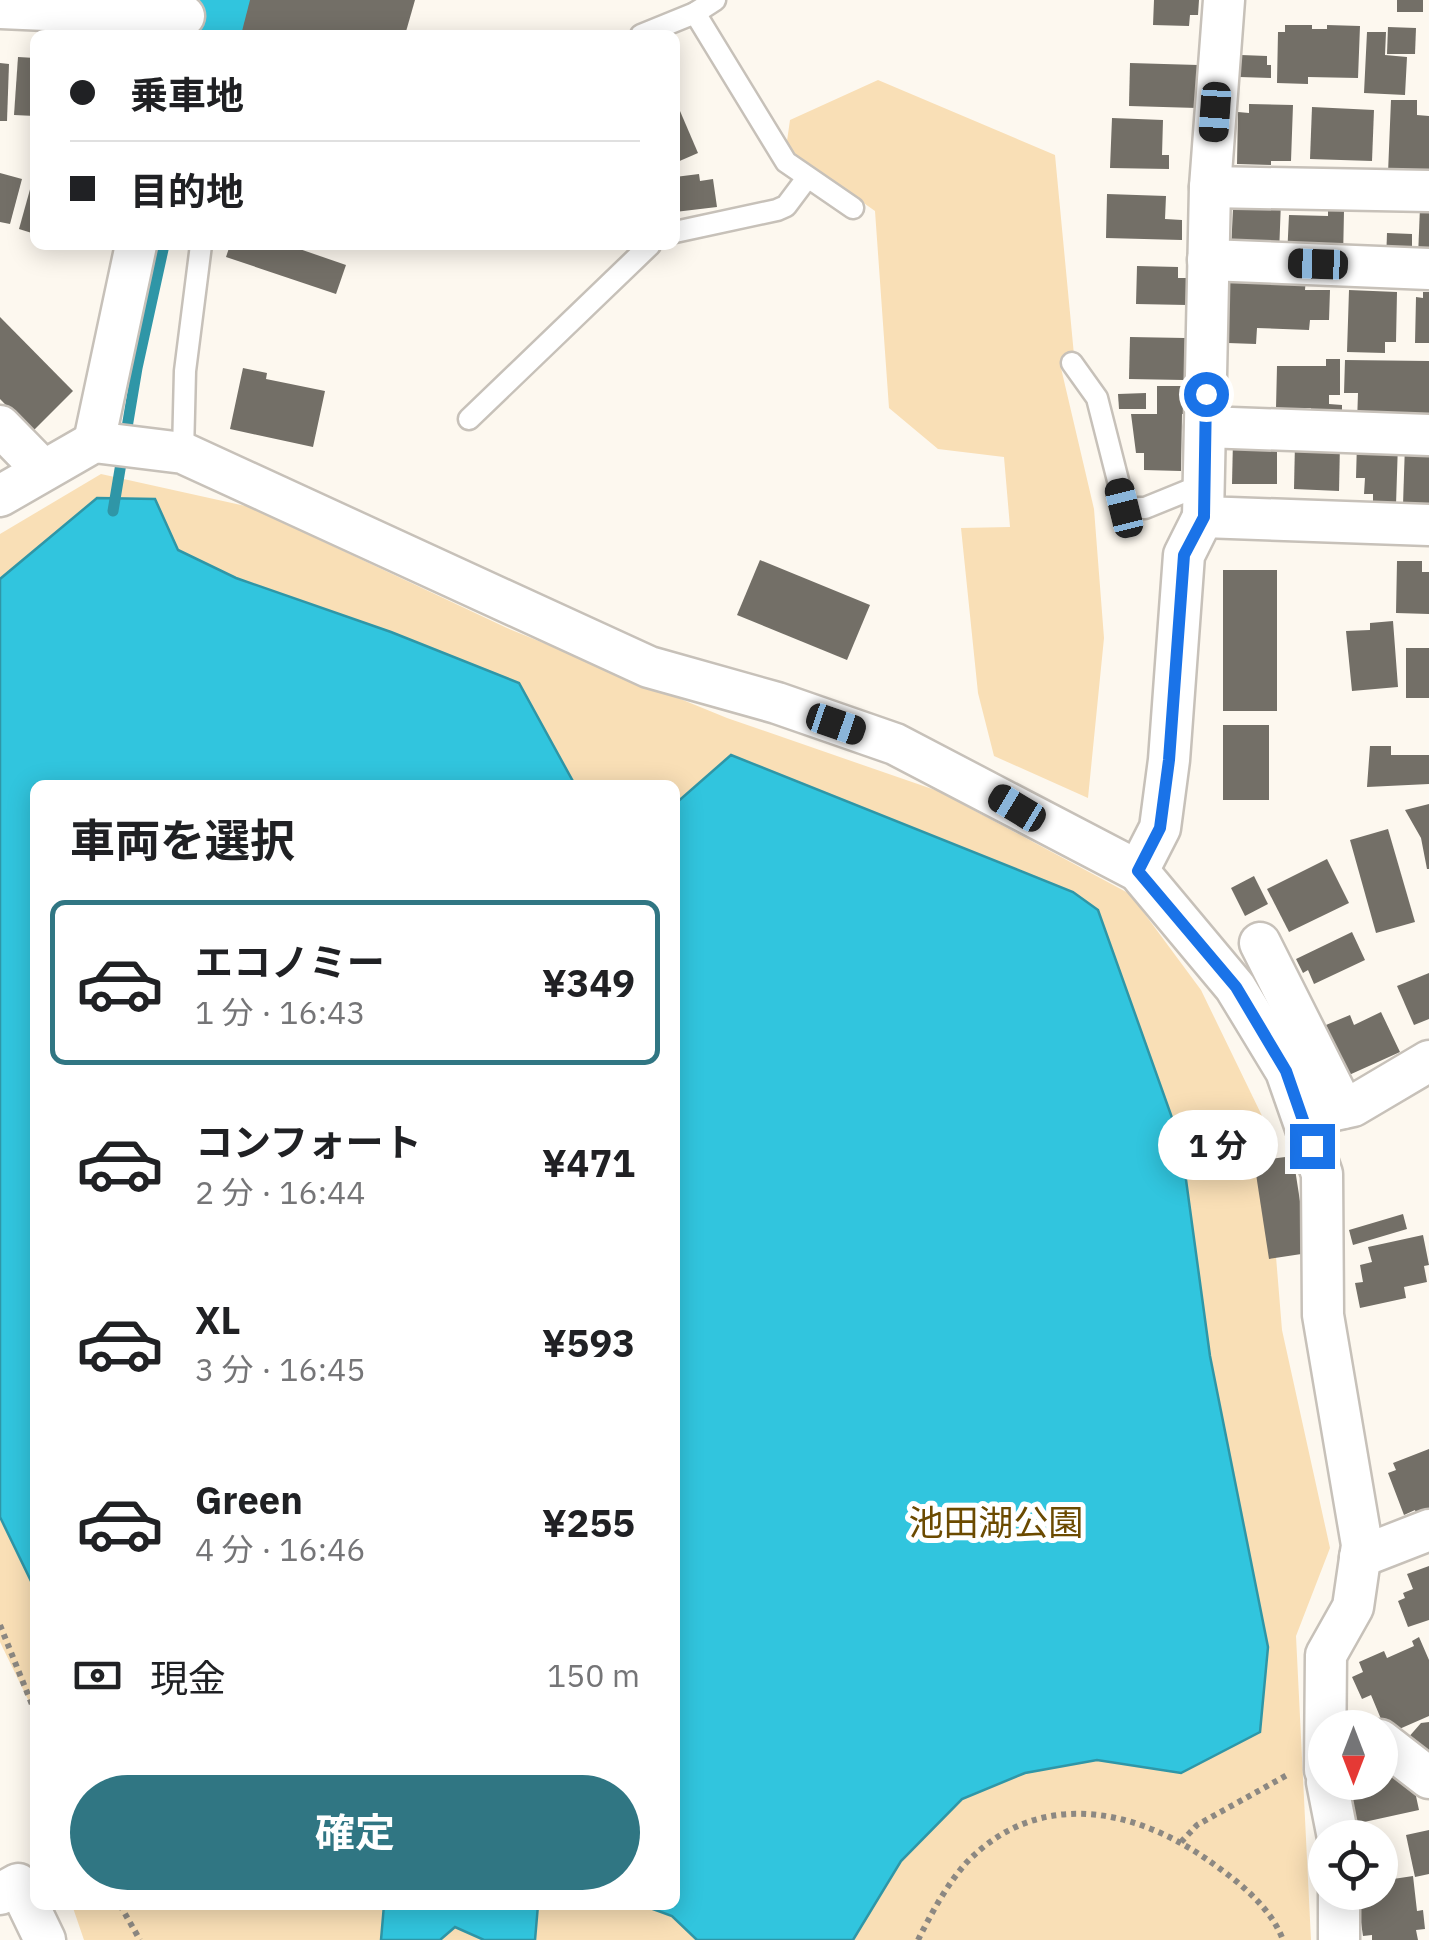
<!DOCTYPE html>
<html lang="ja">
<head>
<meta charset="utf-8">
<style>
  body { margin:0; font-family:"IBM Plex Sans","Noto Sans JP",sans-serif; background:#f6f6f6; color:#202124; height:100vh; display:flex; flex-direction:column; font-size:38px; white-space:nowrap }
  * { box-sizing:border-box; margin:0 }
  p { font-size:32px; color:#757577 }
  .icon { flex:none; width:55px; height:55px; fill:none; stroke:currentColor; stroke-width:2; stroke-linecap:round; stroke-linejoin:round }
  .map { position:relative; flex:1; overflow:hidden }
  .panel { position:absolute; left:30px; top:780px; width:650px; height:1130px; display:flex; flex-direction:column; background:#fff; border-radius:15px; box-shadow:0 5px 25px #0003 }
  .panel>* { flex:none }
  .guide { position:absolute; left:30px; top:30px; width:650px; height:220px; border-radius:15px; box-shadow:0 5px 25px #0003; display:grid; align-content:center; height:220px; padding:0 40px; background:#fff }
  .needle { width:65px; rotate:180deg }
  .buttons { position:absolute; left:1308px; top:1710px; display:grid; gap:20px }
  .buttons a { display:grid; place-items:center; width:90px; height:90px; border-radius:50%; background:#fff; box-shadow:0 5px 25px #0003; font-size:50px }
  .end { position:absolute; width:45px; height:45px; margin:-22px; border:12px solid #1a73e8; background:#fff; box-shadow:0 0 0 5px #fff }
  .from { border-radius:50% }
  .bubble { position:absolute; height:70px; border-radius:35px; background:#fff; box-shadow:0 5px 25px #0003; font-size:32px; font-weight:700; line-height:70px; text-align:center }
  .car { position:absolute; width:30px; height:60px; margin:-30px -15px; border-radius:12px; box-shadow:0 0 8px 2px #0007; background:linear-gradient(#222 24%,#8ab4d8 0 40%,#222 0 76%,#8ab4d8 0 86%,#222 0) }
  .guide b { display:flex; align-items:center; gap:35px; height:95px; font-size:38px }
  .guide b+b { border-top:2px solid #e0e0e0 }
  .guide i { width:25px; height:25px; background:#202124 }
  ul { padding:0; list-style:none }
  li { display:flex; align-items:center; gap:30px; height:165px; margin:0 20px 15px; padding:0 20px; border:5px solid transparent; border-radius:15px }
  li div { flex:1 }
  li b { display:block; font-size:38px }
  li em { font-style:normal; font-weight:700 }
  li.selected { border-color:#307683 }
  li>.icon { width:90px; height:90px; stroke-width:1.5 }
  h2 { padding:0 40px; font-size:45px; line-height:120px }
  .pay { display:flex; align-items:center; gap:25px; height:110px; padding:0 40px; font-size:38px }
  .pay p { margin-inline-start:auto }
  .primary-button { display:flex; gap:20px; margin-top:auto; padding:20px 40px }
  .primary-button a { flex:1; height:115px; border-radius:60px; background:#307683; color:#fff; font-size:40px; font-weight:700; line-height:115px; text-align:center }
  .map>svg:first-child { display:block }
  .green { fill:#f9dfb6 }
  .water { fill:#31c5de; stroke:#2f96a7; stroke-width:2.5 }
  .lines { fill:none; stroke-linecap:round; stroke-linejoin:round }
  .stream { stroke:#2f96a7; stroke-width:11 }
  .river { stroke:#31c5de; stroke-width:68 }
  .building { fill:#736f67 }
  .lane-casing { stroke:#c7c1b9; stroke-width:25 }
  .street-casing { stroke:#c7c1b9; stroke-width:45 }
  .path { stroke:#8c8882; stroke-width:6; stroke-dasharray:5 5; stroke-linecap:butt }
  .lane { stroke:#fff; stroke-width:20 }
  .street { stroke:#fff; stroke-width:40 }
  .route { stroke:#1a73e8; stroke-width:12 }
  .labels { text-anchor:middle; stroke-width:10; stroke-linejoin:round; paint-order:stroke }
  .park-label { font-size:35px; fill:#6b4a00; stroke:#fff }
</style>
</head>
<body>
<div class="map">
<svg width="1429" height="1940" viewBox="0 0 1429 1940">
  <rect width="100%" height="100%" fill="#fdf8ef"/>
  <!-- green -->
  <g class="green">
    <path d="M878,80L1055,155L1074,355L1061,368L1094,509L1104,638L1088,798L994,756L978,693L961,528L1010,527L1004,457L938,449L889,408L875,211L786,148L790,120Z"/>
    <path d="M101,474L250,507L507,628L727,718L938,791L1130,894L1201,990L1265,1122L1282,1330L1330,1548L1296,1636L1311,1940H84L72,1905H675V785H35V1714L0,1642V534Z"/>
  </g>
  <!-- water -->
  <g class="water">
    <path d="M97,498L155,499L178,550L236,578L391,632L519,683L575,785H35V1583L31,1581L0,1517V579Z"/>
    <path d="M731,755L1073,892L1098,910L1181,1143L1210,1356L1268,1647L1260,1732L1181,1773L1097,1760L1025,1773L962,1799L901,1861L853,1940H697L672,1916L642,1905H675V804Z"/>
    <path d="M384,1905H538L535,1940H484L455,1927L440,1940H381Z"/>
  </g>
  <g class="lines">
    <!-- stream -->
    <path class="stream" d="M113,511L137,368L164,245"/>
    <!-- river -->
    <path class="river" d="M212,35L221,0"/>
  </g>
  <!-- building -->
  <g class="building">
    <path d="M250,0H415L405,35H241Z"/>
    <path d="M1154,0H1199L1198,15H1190L1189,26L1153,25Z"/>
    <rect x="1397" y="0" width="26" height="12"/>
    <path d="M1285,25H1312V29H1327V25L1360,26L1358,78L1308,77V84L1277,83L1278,32H1285Z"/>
    <path d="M1388,27L1416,28L1415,54H1387Z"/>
    <path d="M1367,32H1386L1385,55L1407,57L1405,95L1364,93Z"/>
    <path d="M1241,55L1267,56V65H1271V78L1240,77Z"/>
    <path d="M18,57L35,58V116L14,115Z"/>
    <path d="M0,63L9,64L7,121H0Z"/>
    <path d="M1130,63L1198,65L1197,108L1129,106Z"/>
    <path d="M1391,100H1417V115L1429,116V174L1388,173Z"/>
    <path d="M1249,104L1293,105L1291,161H1271V165L1237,164L1238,112L1249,113Z"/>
    <path d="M1312,107L1374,110L1372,161L1310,159Z"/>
    <path d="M680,111L698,153L675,163V113Z"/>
    <path d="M1112,118L1163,120L1162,155H1169V169L1110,168Z"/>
    <path d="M0,173L22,179L10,224L0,222Z"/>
    <path d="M699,174L700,181L713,179L717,207L675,212V177Z"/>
    <path d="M34,175H35V234L19,229Z"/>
    <path d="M1107,194L1166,196L1165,219L1182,220V240L1106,238Z"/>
    <path d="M1254,200L1281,201L1279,254L1231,251L1233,208H1254Z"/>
    <path d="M1420,207H1429V258L1418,257Z"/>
    <path d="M1328,211H1344L1343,259L1287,257L1289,215L1328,216Z"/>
    <path d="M1387,233L1412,234V262H1386Z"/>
    <path d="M230,245H288L346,265L336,294L226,257Z"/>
    <path d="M1137,266L1178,267V278H1188L1187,305L1136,304Z"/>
    <path d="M1230,272L1306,277L1305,290H1330L1329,320H1310L1309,330L1257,328L1256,344L1228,343Z"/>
    <path d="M1349,290L1397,292L1396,342H1385V353L1347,352Z"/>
    <path d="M1423,292H1429V343H1415L1416,297L1423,298Z"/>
    <path d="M0,317L73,391L32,432L0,399Z"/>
    <path d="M1130,337L1185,338L1184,380L1129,379Z"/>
    <path d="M1326,359H1340V395H1329V404L1342,405V421H1311V408H1276L1277,366H1326Z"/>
    <path d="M1345,360L1429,361V419L1357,423L1358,393H1344Z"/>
    <path d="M243,368L267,373L266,379L325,391L313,447L230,429Z"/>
    <path d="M1157,386H1187V414H1182L1181,471L1144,470V453H1136L1131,414H1157Z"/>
    <path d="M1146,393V409H1119L1118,394Z"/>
    <path d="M1233,440H1277V484H1232Z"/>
    <path d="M1295,442L1340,443L1339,491L1294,489Z"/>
    <path d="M1357,442L1398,443L1396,505H1373V494H1364L1365,478H1356Z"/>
    <path d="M1405,444L1429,445V507L1403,505Z"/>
    <path d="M760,560L870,605L847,660L737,615Z"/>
    <path d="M1397,561H1422V572H1429V614L1396,613Z"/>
    <rect x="1223" y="570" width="54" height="141"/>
    <path d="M1393,621L1398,687L1352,691L1346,631L1370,630V623Z"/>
    <rect x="1406" y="648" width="23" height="50"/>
    <rect x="1223" y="725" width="46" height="75"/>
    <path d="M1370,746H1391V755H1429V784L1367,787Z"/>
    <path d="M1429,804V869H1427L1421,838L1405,810Z"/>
    <path d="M1388,829L1415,922L1376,933L1350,840Z"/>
    <path d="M1327,859L1349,903L1289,932L1267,889Z"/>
    <path d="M1254,876L1268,904L1245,916L1231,888Z"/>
    <path d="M1352,932L1365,960L1314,984L1308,970L1303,973L1296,959Z"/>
    <path d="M1429,973V1019L1414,1025L1397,986Z"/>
    <path d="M1381,1012L1400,1052L1349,1075L1326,1025L1350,1015L1354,1025Z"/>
    <path d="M1293,1156L1308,1253L1269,1259L1254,1161Z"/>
    <path d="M1403,1214L1407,1229L1353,1245L1349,1230Z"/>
    <path d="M1423,1235L1429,1265L1424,1266L1427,1282L1404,1287L1406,1298L1360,1308L1355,1283L1363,1282L1360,1265L1372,1262L1368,1247Z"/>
    <path d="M1429,1449V1515L1418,1519L1415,1510L1404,1515L1388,1473L1396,1470L1393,1463Z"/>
    <path d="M1429,1566V1620L1408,1627L1398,1601L1405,1598L1403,1593L1413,1589L1407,1574Z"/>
    <path d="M1419,1637L1429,1660V1716L1397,1730L1381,1719L1371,1695L1362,1699L1352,1677L1363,1672L1359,1662L1384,1651L1387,1658L1414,1646L1412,1641Z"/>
    <path d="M1429,1722V1757L1407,1739L1421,1723Z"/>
    <path d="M1400,1762L1411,1773L1419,1810L1355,1824L1346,1786L1354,1782H1380V1766Z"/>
    <path d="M1429,1830V1874L1415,1877L1406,1835Z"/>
    <path d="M1413,1876L1417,1911L1423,1910L1425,1929L1416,1930L1418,1940H1372V1935L1363,1936L1357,1895L1380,1892V1881Z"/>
  </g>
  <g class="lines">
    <defs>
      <g id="lane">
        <path d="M695,13L786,162L853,208"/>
        <path d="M641,35L695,13L715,0"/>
        <path d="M675,232L777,210L786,206L807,178"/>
        <path d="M1072,363L1097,398L1125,508H1145L1204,484"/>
        <path d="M469,419L650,245"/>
        <path d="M183,453L185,371L201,245"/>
      </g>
      <g id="street">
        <path d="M1224,0L1210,187L1203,517L1429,525"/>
        <path d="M0,8L184,16"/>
        <path d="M1210,187L1429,191"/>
        <path d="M1208,260L1429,269"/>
        <path d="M0,426L43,470"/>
        <path d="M1205,427L1429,435"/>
        <path d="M94,442L136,245"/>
        <path d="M0,496L94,442L183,453L649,667L777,703L895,744L1138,871L1235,987L1286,1071L1322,1174L1323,1315L1362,1545L1353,1607L1326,1655L1325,1770"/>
        <path d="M1138,871L1160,828L1169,760L1184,555L1203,517"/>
        <path d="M1260,943L1343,1108"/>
        <path d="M1321,1113L1353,1106L1429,1061"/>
        <path d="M1360,1557L1429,1530"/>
        <path d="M1380,1740L1429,1778"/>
        <path d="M1327,1782L1338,1838"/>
        <path d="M1339,1892V1940"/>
        <path d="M0,1894L18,1884L45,1940"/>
      </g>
    </defs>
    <!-- lane casing -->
    <use href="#lane" class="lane-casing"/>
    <!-- street casing -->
    <use href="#street" class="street-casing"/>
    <!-- path -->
    <g class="path">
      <path d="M0,1625L35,1712"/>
      <path d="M1181,1842L1197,1825L1289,1774"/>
      <path d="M120,1905L140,1940"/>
      <path d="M918,1940C931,1914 947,1884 967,1862C1037,1790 1130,1807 1205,1858C1235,1879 1270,1905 1283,1940"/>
    </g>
    <!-- lane -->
    <use href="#lane" class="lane"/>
    <!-- street -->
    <use href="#street" class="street"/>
  </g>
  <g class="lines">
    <!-- route -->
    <path class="route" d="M1206,394L1204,517L1184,555L1169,760L1160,828L1138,871L1236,987L1286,1071L1312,1146"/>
  </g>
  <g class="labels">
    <!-- park labels -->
    <g class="park-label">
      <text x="996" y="1535">池田湖公園</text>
    </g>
  </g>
</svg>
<div class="buttons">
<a><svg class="needle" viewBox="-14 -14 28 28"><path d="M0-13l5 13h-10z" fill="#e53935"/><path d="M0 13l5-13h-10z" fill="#757577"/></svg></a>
<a><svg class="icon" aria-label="locate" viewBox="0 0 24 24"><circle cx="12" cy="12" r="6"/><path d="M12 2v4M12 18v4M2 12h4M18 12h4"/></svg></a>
</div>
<i class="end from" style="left:1206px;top:394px"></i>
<i class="end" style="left:1312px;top:1146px"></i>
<div class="bubble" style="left:1158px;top:1110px;width:120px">1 分</div>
<i class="car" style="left:1215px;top:112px;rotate:184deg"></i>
<i class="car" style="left:1318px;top:264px;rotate:272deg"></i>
<i class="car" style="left:1124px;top:508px;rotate:346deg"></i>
<i class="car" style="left:836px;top:724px;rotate:109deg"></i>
<i class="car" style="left:1017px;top:808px;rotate:301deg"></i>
<div class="guide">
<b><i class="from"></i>乗車地</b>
<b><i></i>目的地</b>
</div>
<section class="panel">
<h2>車両を選択</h2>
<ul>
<li class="selected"><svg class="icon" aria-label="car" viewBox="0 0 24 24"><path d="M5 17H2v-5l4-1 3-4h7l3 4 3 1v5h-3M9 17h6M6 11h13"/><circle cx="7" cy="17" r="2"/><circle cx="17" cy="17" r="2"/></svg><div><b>エコノミー</b><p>1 分 · 16:43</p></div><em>¥349</em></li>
<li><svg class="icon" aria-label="car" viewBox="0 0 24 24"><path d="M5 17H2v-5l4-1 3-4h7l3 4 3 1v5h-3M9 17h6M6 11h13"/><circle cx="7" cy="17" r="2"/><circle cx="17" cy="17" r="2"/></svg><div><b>コンフォート</b><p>2 分 · 16:44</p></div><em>¥471</em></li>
<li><svg class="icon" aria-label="car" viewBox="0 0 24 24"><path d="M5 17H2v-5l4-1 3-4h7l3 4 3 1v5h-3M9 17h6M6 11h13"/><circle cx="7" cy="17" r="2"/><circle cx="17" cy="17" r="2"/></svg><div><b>XL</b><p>3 分 · 16:45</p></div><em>¥593</em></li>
<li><svg class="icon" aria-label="car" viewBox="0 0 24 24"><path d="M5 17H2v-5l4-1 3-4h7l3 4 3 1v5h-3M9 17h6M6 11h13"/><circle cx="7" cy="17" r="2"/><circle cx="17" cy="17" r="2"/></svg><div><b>Green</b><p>4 分 · 16:46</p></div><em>¥255</em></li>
</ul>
<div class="pay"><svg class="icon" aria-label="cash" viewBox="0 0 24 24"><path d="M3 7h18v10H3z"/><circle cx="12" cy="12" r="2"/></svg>現金<p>150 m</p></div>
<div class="primary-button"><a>確定</a></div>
</section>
</div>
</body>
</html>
